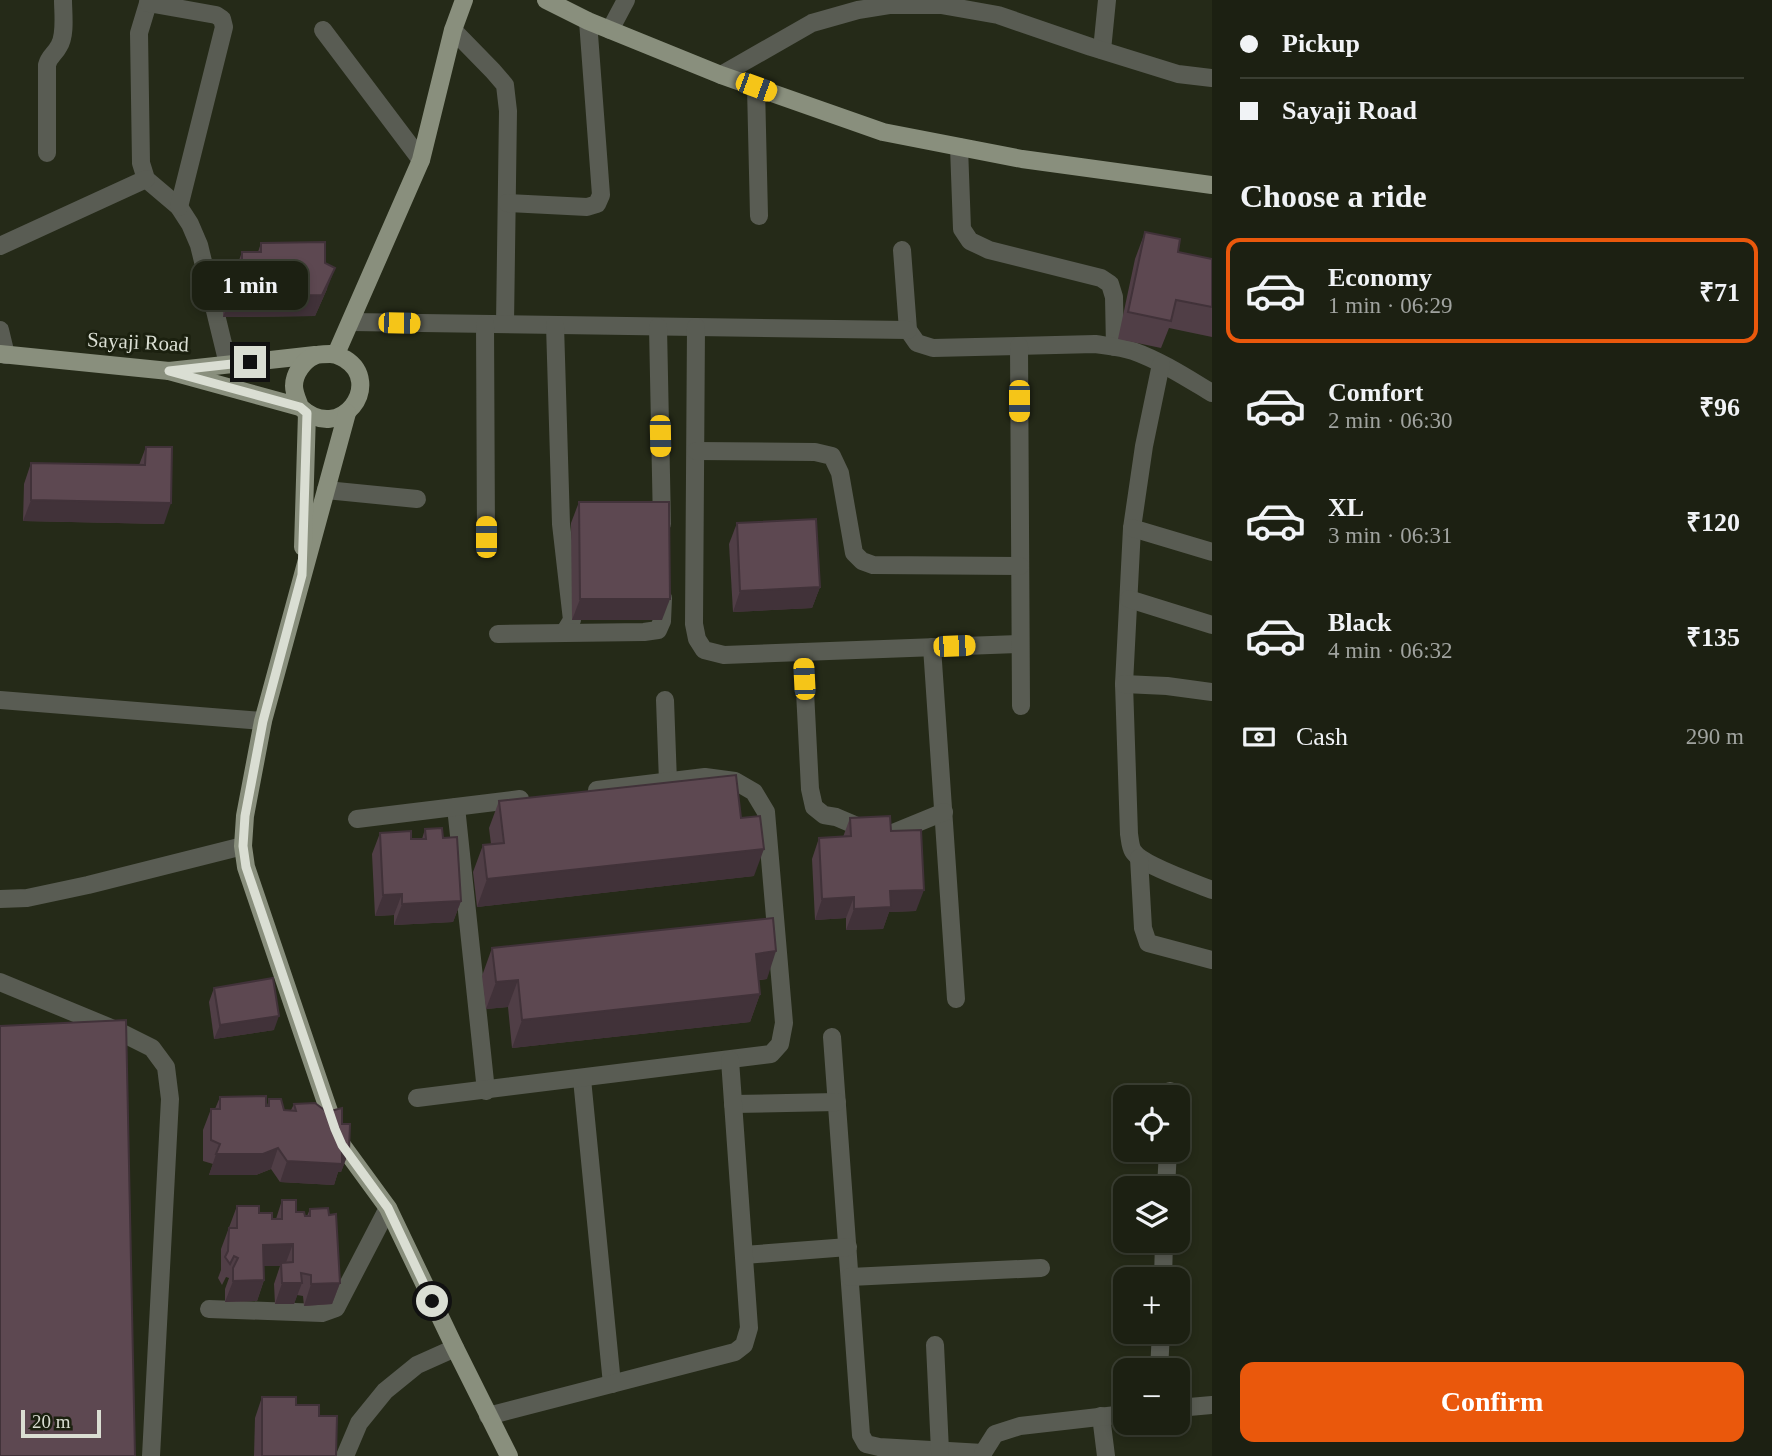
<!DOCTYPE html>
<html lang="en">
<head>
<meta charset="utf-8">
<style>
  body { margin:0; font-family:"Times New Roman",serif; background:#292d20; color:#f1f3f6; height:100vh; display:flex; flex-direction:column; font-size:26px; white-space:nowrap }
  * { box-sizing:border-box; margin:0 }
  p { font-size:23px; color:#a0a39f }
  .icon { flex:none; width:38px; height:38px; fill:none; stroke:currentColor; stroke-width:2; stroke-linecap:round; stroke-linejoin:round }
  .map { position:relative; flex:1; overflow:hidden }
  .sheet { display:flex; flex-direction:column; background:#1c2012; width:560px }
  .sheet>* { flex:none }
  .guide { display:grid; align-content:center; height:154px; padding:0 28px; background:#1c2012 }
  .tools { position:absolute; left:1113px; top:1085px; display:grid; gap:14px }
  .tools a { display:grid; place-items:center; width:77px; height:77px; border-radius:14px; background:#1c2012; box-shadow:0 4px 10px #0003,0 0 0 2px #3a3e32; font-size:35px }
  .scale { position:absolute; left:21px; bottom:18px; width:80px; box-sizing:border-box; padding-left:7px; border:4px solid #daded3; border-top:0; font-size:19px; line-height:24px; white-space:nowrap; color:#daded3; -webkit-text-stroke:5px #1b200f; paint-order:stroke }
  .end { position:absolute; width:32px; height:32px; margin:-16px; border:9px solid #daded3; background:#111; box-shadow:0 0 0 4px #111 }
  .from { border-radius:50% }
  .bubble { position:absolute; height:49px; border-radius:14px; background:#1c2012; box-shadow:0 4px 10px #0003,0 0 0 2px #3a3e32; font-size:23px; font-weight:700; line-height:49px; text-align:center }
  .car { position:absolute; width:21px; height:42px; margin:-21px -10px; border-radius:9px; box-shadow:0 0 5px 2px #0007; background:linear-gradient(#f5c518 24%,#345 0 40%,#f5c518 0 76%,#345 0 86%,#f5c518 0) }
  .guide b { display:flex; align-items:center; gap:24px; height:66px; font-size:26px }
  .guide b+b { border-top:2px solid #3a3e32 }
  .guide i { width:18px; height:18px; background:#f1f3f6 }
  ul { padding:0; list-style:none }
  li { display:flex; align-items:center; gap:21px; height:105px; margin:0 14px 10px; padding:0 14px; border:4px solid transparent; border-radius:14px }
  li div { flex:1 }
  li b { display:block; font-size:26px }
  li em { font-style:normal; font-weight:700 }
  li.selected { border-color:#ea580c }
  li>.icon { width:63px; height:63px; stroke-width:1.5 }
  h2 { padding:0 28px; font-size:32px; line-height:84px }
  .pay { display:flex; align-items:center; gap:18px; height:77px; padding:0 28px; font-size:26px }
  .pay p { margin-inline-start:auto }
  .primary-button { display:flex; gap:14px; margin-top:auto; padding:14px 28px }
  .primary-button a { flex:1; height:80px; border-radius:14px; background:#ea580c; color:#fff; font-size:28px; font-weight:700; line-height:80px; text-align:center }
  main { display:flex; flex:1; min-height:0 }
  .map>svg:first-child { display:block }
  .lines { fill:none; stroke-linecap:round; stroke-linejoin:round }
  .minor { stroke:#595c53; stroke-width:18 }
  .major { stroke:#898f7d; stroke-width:18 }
  .wall { fill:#503e46 }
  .shaded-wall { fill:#413239 }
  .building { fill:#5d4851; stroke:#413239; stroke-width:2 }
  .route { stroke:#daded3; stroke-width:9 }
  .labels { text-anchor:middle; stroke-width:6; stroke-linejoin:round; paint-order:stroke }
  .street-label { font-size:21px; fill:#daded3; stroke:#1b200f }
</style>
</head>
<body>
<main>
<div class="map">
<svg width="1212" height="1456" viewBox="0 0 1212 1456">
  <rect width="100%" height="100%" fill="#252a18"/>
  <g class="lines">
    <!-- minor -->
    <g class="minor">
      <path d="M149,0L139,33L141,163L146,179L179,207L190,224L199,245L228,364"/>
      <path d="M148,3L216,15L222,19L224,27L179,207"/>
      <path d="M323,30L421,160"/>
      <path d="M453,30L493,71L505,85L508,111L505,324"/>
      <path d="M610,30L626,0"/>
      <path d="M1102,50L1107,0"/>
      <path d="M721,75L812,23L858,10L889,5H941L998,15L1091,47L1178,74L1212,78"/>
      <path d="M756,87L759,216"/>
      <path d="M959,147L962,229L970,241L989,250L1101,278L1110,284L1114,297L1115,347"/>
      <path d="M47,153V65C49,56 55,54 59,46C66,35 63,13 63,0"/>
      <path d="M507,203L587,207L597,204L601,195L588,21"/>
      <path d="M0,246L146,179"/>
      <path d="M902,250L908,330L917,343L933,348L1095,344C1108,346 1121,347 1133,351C1161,361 1187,378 1212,393"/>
      <path d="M351,322L908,330"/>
      <path d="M485,324L486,537"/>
      <path d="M555,325L561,524L572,620L564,633"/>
      <path d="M658,327L662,524"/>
      <path d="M696,327L694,624L697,639L704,650L724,655L1020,644"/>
      <path d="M0,330L6,355"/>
      <path d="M1019,346L1021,706"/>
      <path d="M1161,364L1144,446L1132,528L1124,684L1129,834C1130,839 1130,846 1133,851C1141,865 1195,883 1212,890"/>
      <path d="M696,451L815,452L832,456L840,473L854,553L862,561L873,565L1020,566"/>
      <path d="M326,490L417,499"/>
      <path d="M1132,528L1212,552"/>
      <path d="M1129,599L1212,625"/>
      <path d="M498,634L644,632L658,630L662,621L663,598"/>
      <path d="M932,647L956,999"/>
      <path d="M803,652L810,789L814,807L824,815L836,817L883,837L944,812"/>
      <path d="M1124,684L1167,686L1212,692"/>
      <path d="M0,700L263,721"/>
      <path d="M665,700L668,782"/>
      <path d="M456,807L486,1091"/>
      <path d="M357,819L520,799"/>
      <path d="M1139,858L1143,928L1148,943L1212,960"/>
      <path d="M0,899L27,898L88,885L243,846"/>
      <path d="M0,982L116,1030L152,1048L166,1067L170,1099L151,1456"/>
      <path d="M832,1037L861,1435L866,1444L879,1447L983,1453"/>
      <path d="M582,1079L612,1384"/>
      <path d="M1170,1097V1091"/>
      <path d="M417,1098L771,1054L780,1044L784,1023L766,812L754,792L735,781L705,777L597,790"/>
      <path d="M733,1104L837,1102"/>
      <path d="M1166,1188L1168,1150"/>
      <path d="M744,1255L848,1247"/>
      <path d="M850,1277L1041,1268"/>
      <path d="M1163,1279L1164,1241"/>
      <path d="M209,1309L322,1313L336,1308L388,1208"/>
      <path d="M935,1345L940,1451"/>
      <path d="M1159,1370L1161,1332"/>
      <path d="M1178,1408L1212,1405"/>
      <path d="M488,1416L735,1352L744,1345L749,1328L730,1060"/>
      <path d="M1101,1416L1106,1456"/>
      <path d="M345,1456L359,1423L385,1391L417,1365L455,1348"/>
      <path d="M983,1456V1453L995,1434L1020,1426L1125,1414"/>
    </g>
    <!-- major -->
    <g class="major">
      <path d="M546,0L588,21L721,75L883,132L1022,159L1212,185"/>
      <path d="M0,354L169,371L315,355"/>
      <path d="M336,354L421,160L453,30L464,0"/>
      <path d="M169,371L300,407C341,445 384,383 345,359C339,356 337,354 330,354C325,354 318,354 314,356C303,361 294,374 294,386C294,393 298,401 300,407"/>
      <path d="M347,413L263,721L245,816L243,846L246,867L335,1129L342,1145L388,1208L455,1348L509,1456"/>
      <path d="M303,547L307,413"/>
    </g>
  </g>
  <!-- wall -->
  <g class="wall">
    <path d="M1145,232L1178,252L1212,259V337L1169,328L1161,348L1118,339L1135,259Z"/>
    <path d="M261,243L325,263L327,289L315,316L223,317V295L231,274H234L242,252H258Z"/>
    <path d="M146,447L164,524L23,521L24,484L31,463L139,465Z"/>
    <path d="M579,502L662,620H572L571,523Z"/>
    <path d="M737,523L820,587L812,608L733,612L729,544Z"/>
    <path d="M499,801L741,818L754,876L477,907L473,872L483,845L491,844L489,828Z"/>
    <path d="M850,818L891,831L916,911L889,912L883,929L846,930V918L815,920L812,859L819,838L843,837Z"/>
    <path d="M425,829L443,838L461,901L453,922L394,925V915L375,916L372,854L380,833L411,839H422Z"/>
    <path d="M492,948L767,979L759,980L760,994L750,1022L512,1048L508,1007L486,1009L482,976Z"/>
    <path d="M214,988L274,1030L214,1039L209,1002Z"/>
    <path d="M220,1097L266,1106H267L269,1099L284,1110H291L294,1104L342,1124L349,1151L341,1172H338L334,1185L280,1182L271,1169L256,1175H209L213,1164L203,1161V1130L211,1109H215Z"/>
    <path d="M282,1200L296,1212L305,1216H307L310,1209L329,1215L340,1283L332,1304L304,1306L303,1296L297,1295L294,1304H275L274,1284L280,1266H264V1280L257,1301L225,1302V1289L229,1278L226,1277L222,1285L218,1278L221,1270V1249L237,1206L259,1213L272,1219H276Z"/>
    <path d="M262,1397L296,1405L319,1416L336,1456H254L255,1418Z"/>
  </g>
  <!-- shaded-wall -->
  <g class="shaded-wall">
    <path d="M335,268L327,289L315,316L223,317L231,296Z"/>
    <path d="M31,500L171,503L164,524L23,521Z"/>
    <path d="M820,587L812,608L733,612L740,591Z"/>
    <path d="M580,599H670L662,620H572Z"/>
    <path d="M764,849L754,876L477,907L487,879Z"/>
    <path d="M924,890L916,911L889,912L883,929L846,930L854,909L890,891Z"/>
    <path d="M402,894L394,915L375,916L383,895Z"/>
    <path d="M854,897L846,918L815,920L822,899Z"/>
    <path d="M461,901L453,922L394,925L402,904Z"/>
    <path d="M776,951L767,979L746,981L756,954Z"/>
    <path d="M518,980L508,1007L486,1009L496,982Z"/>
    <path d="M760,994L750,1022L512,1048L522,1020Z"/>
    <path d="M279,1016L274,1030L214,1039L220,1025Z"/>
    <path d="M278,1148L271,1169L256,1175H209L216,1154Z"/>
    <path d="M342,1151H349L341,1172H338L334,1185L280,1182L287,1161Z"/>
    <path d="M293,1244L285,1265L281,1263L280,1266H255L263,1245Z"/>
    <path d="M264,1280L257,1301L225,1302L233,1281Z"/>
    <path d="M282,1283H302L294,1304H275Z"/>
    <path d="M340,1283L332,1304L304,1306L311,1284Z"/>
  </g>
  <!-- building -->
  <g class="building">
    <path d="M1145,232L1180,239L1178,252L1212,259V307L1176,300L1171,321L1128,312Z"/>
    <path d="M325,242V263L335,268L322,295L231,296V274H242V252H261V243Z"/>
    <path d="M146,447H172L171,503L31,500V463L145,465Z"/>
    <path d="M579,502H669L670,599H580Z"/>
    <path d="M816,519L820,587L740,591L737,523Z"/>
    <path d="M736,775L741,818L760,816L764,849L487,879L483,845L504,843L499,801Z"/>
    <path d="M890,816L891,831L921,830L924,890L890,891L891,907L854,909V897L822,899L819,838L851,836L850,818Z"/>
    <path d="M442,828L443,838L457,837L461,901L402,904V894L383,895L380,833L411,831V839H426L425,829Z"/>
    <path d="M773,918L776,951L756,954L760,994L522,1020L518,980L496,982L492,948Z"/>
    <path d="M273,978L279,1016L220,1025L214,988Z"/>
    <path d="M126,1020L135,1456H0V1026Z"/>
    <path d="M266,1096V1106H269V1099H281L284,1110L296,1111L294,1104L315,1103L327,1112L342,1108V1124H350L349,1151H342V1164L287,1161L278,1148L263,1154H216L220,1144L211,1140V1109H220V1097Z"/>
    <path d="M282,1200H296V1212H304L305,1216H310V1209L328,1208L329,1215L336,1214L340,1283L311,1284V1275L301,1273L302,1283H282L281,1263L293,1262V1244L263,1245L264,1280L233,1281V1268L238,1258L234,1256L230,1264L225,1257L228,1251L229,1228H237V1206H259V1213H272V1219H282Z"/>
    <path d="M262,1397H296V1405H319V1416H337L336,1456H262Z"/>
  </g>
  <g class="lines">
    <!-- route -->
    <path class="route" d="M250,362L169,371L300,407L307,413L302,575L263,721L245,816L243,846L246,867L335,1129L342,1145L388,1208L432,1301"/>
  </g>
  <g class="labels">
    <!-- street labels -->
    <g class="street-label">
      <text transform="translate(138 342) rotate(3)" y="7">Sayaji Road</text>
    </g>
  </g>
</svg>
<div class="tools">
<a><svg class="icon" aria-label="locate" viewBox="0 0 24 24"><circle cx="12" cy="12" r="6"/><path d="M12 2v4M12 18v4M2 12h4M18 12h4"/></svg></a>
<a><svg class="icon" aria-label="layers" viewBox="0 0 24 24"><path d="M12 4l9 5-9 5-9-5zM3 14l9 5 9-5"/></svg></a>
<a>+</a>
<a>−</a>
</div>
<div class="scale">20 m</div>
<i class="end from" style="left:432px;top:1301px"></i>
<i class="end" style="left:250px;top:362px"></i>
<div class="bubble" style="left:192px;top:261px;width:116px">1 min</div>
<i class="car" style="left:756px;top:87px;rotate:110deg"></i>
<i class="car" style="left:399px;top:323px;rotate:91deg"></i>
<i class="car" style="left:1019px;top:401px;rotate:180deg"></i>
<i class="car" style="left:660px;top:436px;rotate:179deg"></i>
<i class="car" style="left:486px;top:537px;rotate:0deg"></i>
<i class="car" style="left:954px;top:646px;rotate:88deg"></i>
<i class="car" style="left:804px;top:679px;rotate:357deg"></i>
</div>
<section class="sheet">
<div class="guide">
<b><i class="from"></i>Pickup</b>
<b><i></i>Sayaji Road</b>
</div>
<h2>Choose a ride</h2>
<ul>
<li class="selected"><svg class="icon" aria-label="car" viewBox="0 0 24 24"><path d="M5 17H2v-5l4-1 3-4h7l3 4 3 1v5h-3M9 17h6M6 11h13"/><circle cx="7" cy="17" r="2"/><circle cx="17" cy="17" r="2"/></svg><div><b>Economy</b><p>1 min · 06:29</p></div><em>₹71</em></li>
<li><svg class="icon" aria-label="car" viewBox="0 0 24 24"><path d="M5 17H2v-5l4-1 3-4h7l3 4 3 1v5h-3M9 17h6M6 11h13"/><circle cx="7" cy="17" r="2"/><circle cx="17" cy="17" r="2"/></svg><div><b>Comfort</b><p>2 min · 06:30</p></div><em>₹96</em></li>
<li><svg class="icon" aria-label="car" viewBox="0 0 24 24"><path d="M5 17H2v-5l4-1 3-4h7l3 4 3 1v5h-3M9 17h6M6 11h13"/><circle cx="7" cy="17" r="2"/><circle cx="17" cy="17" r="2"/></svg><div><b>XL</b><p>3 min · 06:31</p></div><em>₹120</em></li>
<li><svg class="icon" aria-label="car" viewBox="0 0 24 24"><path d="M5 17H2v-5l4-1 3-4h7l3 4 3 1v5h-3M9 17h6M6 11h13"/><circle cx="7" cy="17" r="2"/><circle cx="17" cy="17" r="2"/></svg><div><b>Black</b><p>4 min · 06:32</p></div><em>₹135</em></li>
</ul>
<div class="pay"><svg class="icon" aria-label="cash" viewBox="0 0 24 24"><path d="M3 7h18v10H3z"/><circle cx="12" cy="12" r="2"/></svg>Cash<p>290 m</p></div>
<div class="primary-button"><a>Confirm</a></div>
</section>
</main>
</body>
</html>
